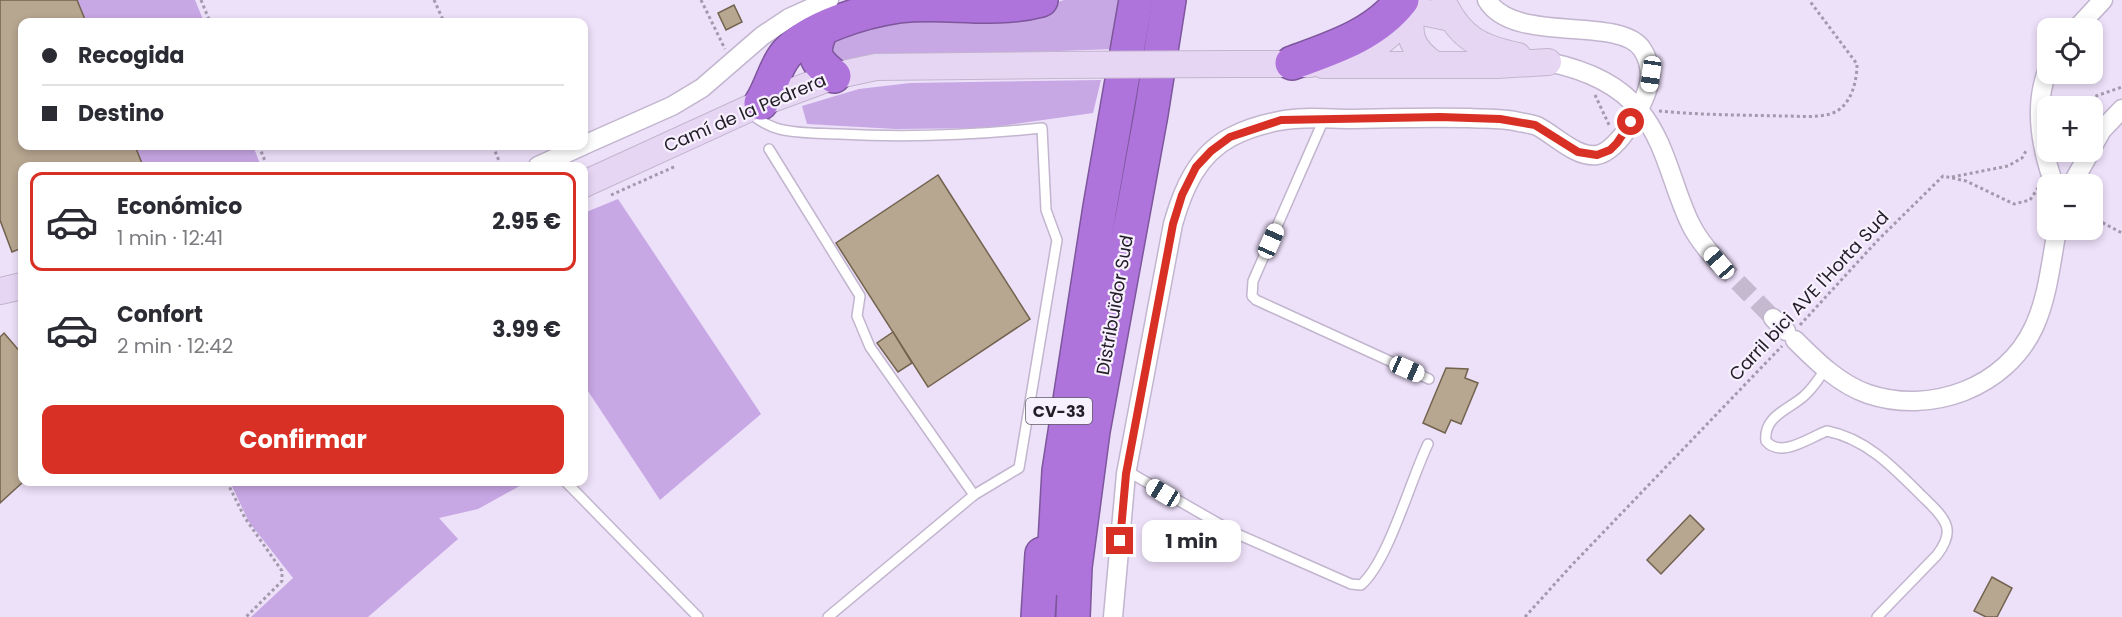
<!DOCTYPE html>
<html lang="es">
<head>
<meta charset="utf-8">
<style>
  body { margin:0; font-family:Poppins,sans-serif; background:#f7f7f7; color:#2b2b33; height:100vh; display:flex; flex-direction:column; font-size:22px; white-space:nowrap }
  * { box-sizing:border-box; margin:0 }
  p { font-size:20px; color:#7c7c81 }
  .icon { flex:none; width:33px; height:33px; fill:none; stroke:currentColor; stroke-width:2; stroke-linecap:round; stroke-linejoin:round }
  .map { position:relative; flex:1; overflow:hidden }
  .panel { position:absolute; left:18px; top:162px; width:570px; height:324px; display:flex; flex-direction:column; background:#fff; border-radius:12px; box-shadow:0 3px 9px #0003 }
  .panel>* { flex:none }
  .guide { position:absolute; left:18px; top:18px; width:570px; height:132px; border-radius:12px; box-shadow:0 3px 9px #0003; display:grid; align-content:center; height:132px; padding:0 24px; background:#fff }
  .tools { position:absolute; left:2037px; top:18px; display:grid; gap:12px }
  .tools a { display:grid; place-items:center; width:66px; height:66px; border-radius:12px; background:#fff; box-shadow:0 3px 9px #0003; font-size:30px }
  .end { position:absolute; width:27px; height:27px; margin:-14px; border:8px solid #d93025; background:#fff; box-shadow:0 0 0 3px #fff }
  .from { border-radius:50% }
  .bubble { position:absolute; height:42px; border-radius:12px; background:#fff; box-shadow:0 3px 9px #0003; font-size:20px; font-weight:700; line-height:42px; text-align:center }
  .car { position:absolute; width:18px; height:36px; margin:-18px -9px; border-radius:8px; box-shadow:0 0 4px 2px #0007; background:linear-gradient(#fff 24%,#345 0 40%,#fff 0 76%,#345 0 86%,#fff 0) }
  .guide b { display:flex; align-items:center; gap:21px; height:57px; font-size:22px }
  .guide b+b { border-top:2px solid #e1e1e2 }
  .guide i { width:15px; height:15px; background:#2b2b33 }
  ul { padding:10px 0 0; list-style:none }
  li { display:flex; align-items:center; gap:18px; height:99px; margin:0 12px 9px; padding:0 12px; border:3px solid transparent; border-radius:12px }
  li div { flex:1 }
  li b { display:block; font-size:22px }
  li em { font-style:normal; font-weight:700 }
  li.active { border-color:#d93025 }
  li>.icon { width:54px; height:54px; stroke-width:1.5 }
  .cta { display:flex; gap:12px; margin-top:auto; padding:12px 24px }
  .cta a { flex:1; height:69px; border-radius:12px; background:#d93025; color:#fff; font-size:24px; font-weight:700; line-height:69px; text-align:center }
  .map>svg:first-child { display:block }
  .green { fill:#c7a7e4 }
  .building { fill:#b7a690; stroke:#72634e; stroke-width:1.5 }
  .lines { fill:none; stroke-linecap:round; stroke-linejoin:round }
  .street-tunnel { stroke:#c4b9cf; stroke-width:18; stroke-dasharray:18 9; stroke-linecap:butt }
  .lane-casing { stroke:#c2b5ce; stroke-width:12 }
  .street-casing { stroke:#c2b5ce; stroke-width:21 }
  .secondary-casing { stroke:#c2b5ce; stroke-width:28 }
  .highway-casing { stroke:#7d569c; stroke-width:36 }
  .path { stroke:#a399ac; stroke-width:3; stroke-dasharray:3 3; stroke-linecap:butt }
  .lane { stroke:#fff; stroke-width:9 }
  .street { stroke:#fff; stroke-width:18 }
  .secondary { stroke:#e7d5f4; stroke-width:26 }
  .highway { stroke:#ae74db; stroke-width:33 }
  .secondary-bridge-casing { stroke:#c2b5ce; stroke-width:28; stroke-linecap:butt }
  .secondary-bridge { stroke:#e7d5f4; stroke-width:26 }
  .route { stroke:#d93025; stroke-width:8 }
  .labels { text-anchor:middle; stroke-width:4.5; stroke-linejoin:round; paint-order:stroke }
  .shield { fill:#f7f0ff; stroke:#625c67; stroke-width:1.5 }
  .shield-label { font-size:16px; font-weight:bold; fill:#221d26 }
  .street-label { font-size:18px; fill:#221d26; stroke:#f7f0ff }
</style>
</head>
<body>
<div class="map">
<svg width="2122" height="617" viewBox="0 0 2122 617">
  <rect width="100%" height="100%" fill="#ede0f9"/>
  <!-- green -->
  <g class="green">
    <path d="M77,0H195L204,22H86Z"/>
    <path d="M1064,0H1122L1115,49L856,58L833,62L830,38L894,17L1029,11Z"/>
    <path d="M1101,80L1093,113L986,128L896,129L807,124L802,106L859,89L910,83Z"/>
    <path d="M135,146H253L261,166H143Z"/>
    <path d="M618,199L761,414L660,500L584,385V213Z"/>
    <path d="M230,482H524L525,483L478,509L439,518L458,539L368,617H251L293,578L249,522Z"/>
  </g>
  <!-- building -->
  <g class="building">
    <path d="M0,0H77L86,22H22V146H135L143,166H22V248L12,252L0,220Z"/>
    <path d="M734,5L742,22L726,30L718,13Z"/>
    <path d="M938,175L1030,319L928,387L836,243Z"/>
    <path d="M893,332L912,363L898,372L877,343Z"/>
    <path d="M4,333L22,354L23,482L0,503V337Z"/>
    <path d="M1446,368L1468,369L1465,378L1478,383L1461,424L1451,420L1445,433L1423,423Z"/>
    <path d="M1690,515L1704,529L1661,574L1647,560Z"/>
    <path d="M1992,577L2012,588L1997,617H1986L1974,611Z"/>
  </g>
  <g class="lines">
    <!-- street-tunnel -->
    <path class="street-tunnel" d="M1719,263L1773,318"/>
    <defs>
      <g id="lane">
        <path d="M747,111C757,119 767,126 779,129C798,134 820,133 839,134C907,138 975,135 1042,128L1046,210L1057,240L1019,468L974,495L828,617"/>
        <path d="M1324,119L1253,281L1252,296L1256,300L1429,379"/>
        <path d="M769,149L860,296L857,316L870,347L974,495"/>
        <path d="M1825,369C1819,379 1813,388 1804,396C1790,409 1763,416 1766,441C1781,459 1810,437 1827,431C1867,439 1894,468 1922,496C1930,504 1942,514 1946,525C1950,535 1943,547 1937,555L1877,617"/>
        <path d="M1127,471L1235,533L1351,584L1361,585C1389,560 1410,481 1428,444"/>
        <path d="M566,482L698,617"/>
      </g>
      <g id="street">
        <path d="M2077,28L2103,0"/>
        <path d="M1548,62C1582,69 1617,82 1639,110C1666,142 1672,186 1690,223C1697,238 1708,251 1719,263"/>
        <path d="M2048,69C2033,106 2041,148 2054,184"/>
        <path d="M584,145L672,106L702,88L762,36L789,18L829,0"/>
        <path d="M2092,148L2102,130L2122,109"/>
        <path d="M538,166L582,146"/>
        <path d="M2072,184L2090,152"/>
        <path d="M1773,318L1786,331"/>
        <path d="M1795,340C1816,361 1839,384 1868,394C1930,415 2006,388 2034,327C2048,297 2051,261 2057,230"/>
        <path d="M1113,617L1126,474L1173,224C1183,189 1197,155 1231,137C1246,129 1263,124 1279,121C1302,116 1328,119 1351,119C1391,118 1430,117 1470,118C1486,119 1503,118 1519,122C1525,123 1532,124 1537,126C1555,135 1576,158 1597,155C1620,151 1650,97 1650,75C1650,67 1647,56 1642,49C1620,15 1514,45 1487,0"/>
      </g>
      <g id="secondary">
        <path d="M1444,4C1461,39 1481,48 1518,56"/>
        <path d="M1413,6C1407,34 1410,48 1435,65"/>
        <path d="M1396,21L1422,12L1451,18"/>
        <path d="M1346,58L1378,44L1411,16"/>
        <path d="M1227,64H1310"/>
        <path d="M1323,65H1497L1548,62"/>
        <path d="M584,184L761,103L834,76L876,67L1056,65"/>
        <path d="M0,291L22,286"/>
      </g>
      <g id="highway">
        <path d="M821,30C811,54 814,60 834,76"/>
        <path d="M1292,63C1333,48 1375,35 1402,0"/>
        <path d="M761,103C771,88 775,67 786,54C809,27 865,11 899,6C946,0 992,13 1041,0"/>
        <path d="M1053,579L1059,471L1100,207L1136,0"/>
        <path d="M1038,617L1042,554"/>
        <path d="M1073,617L1075,567L1093,431L1151,114L1169,0"/>
      </g>
    </defs>
    <!-- lane casing -->
    <use href="#lane" class="lane-casing"/>
    <!-- street casing -->
    <use href="#street" class="street-casing"/>
    <!-- secondary casing -->
    <use href="#secondary" class="secondary-casing"/>
    <!-- highway casing -->
    <use href="#highway" class="highway-casing"/>
    <!-- path -->
    <g class="path">
      <path d="M201,0L210,22"/>
      <path d="M434,0L444,22"/>
      <path d="M701,0L725,49"/>
      <path d="M1595,95L1610,127"/>
      <path d="M2067,106L2122,87"/>
      <path d="M1659,111C1700,115 1742,115 1784,116C1798,116 1816,118 1830,114C1851,108 1857,82 1857,64L1809,0"/>
      <path d="M259,146L267,166"/>
      <path d="M493,146L501,166"/>
      <path d="M1952,177L2008,166L2022,158L2027,149"/>
      <path d="M611,195L676,166"/>
      <path d="M2092,217L2122,233"/>
      <path d="M1800,325L1878,240L1943,176L1966,181L2014,204L2030,200L2038,188"/>
      <path d="M227,482L245,518L282,571V581L246,617"/>
      <path d="M1525,617L1570,567L1782,346"/>
    </g>
    <!-- lane -->
    <use href="#lane" class="lane"/>
    <!-- street -->
    <use href="#street" class="street"/>
    <!-- secondary -->
    <use href="#secondary" class="secondary"/>
    <!-- highway -->
    <use href="#highway" class="highway"/>
    <defs>
      <path id="secondary-bridge" d="M1056,65L1227,64"/>
    </defs>
    <!-- secondary-bridge casing -->
    <use href="#secondary-bridge" class="secondary-bridge-casing"/>
    <!-- secondary-bridge -->
    <use href="#secondary-bridge" class="secondary-bridge"/>
  </g>
  <g class="lines">
    <!-- route -->
    <path class="route" d="M1120,541L1126,474L1173,224L1182,195L1196,167L1211,151L1230,137L1281,120L1440,117L1500,119L1535,125L1578,152L1597,155L1610,150L1617,143L1631,122"/>
  </g>
  <g class="labels">
    <!-- shield labels -->
    <rect class="shield" x="1026" y="398" width="66" height="26" rx="4.5"/>
    <g class="shield-label">
      <text x="1059" y="417">CV-33</text>
    </g>
    <!-- street labels -->
    <g class="street-label">
      <text transform="translate(745 113) rotate(-23)" y="6">Camí de la Pedrera</text>
      <text transform="translate(1809 296) rotate(-47)" y="6">Carril bici AVE l'Horta Sud</text>
      <text transform="translate(1115 305) rotate(-80)" y="6">Distribuïdor Sud</text>
    </g>
  </g>
</svg>
<div class="tools">
<a><svg class="icon" aria-label="locate" viewBox="0 0 24 24"><circle cx="12" cy="12" r="6"/><path d="M12 2v4M12 18v4M2 12h4M18 12h4"/></svg></a>
<a>+</a>
<a>−</a>
</div>
<i class="end from" style="left:1631px;top:122px"></i>
<i class="end" style="left:1120px;top:541px"></i>
<div class="bubble" style="left:1142px;top:520px;width:99px">1 min</div>
<i class="car" style="left:1651px;top:74px;rotate:188deg"></i>
<i class="car" style="left:1271px;top:241px;rotate:24deg"></i>
<i class="car" style="left:1719px;top:263px;rotate:319deg"></i>
<i class="car" style="left:1407px;top:369px;rotate:114deg"></i>
<i class="car" style="left:1163px;top:493px;rotate:301deg"></i>
<div class="guide">
<b><i class="from"></i>Recogida</b>
<b><i></i>Destino</b>
</div>
<section class="panel">
<ul>
<li class="active"><svg class="icon" aria-label="car" viewBox="0 0 24 24"><path d="M5 17H2v-5l4-1 3-4h7l3 4 3 1v5h-3M9 17h6M6 11h13"/><circle cx="7" cy="17" r="2"/><circle cx="17" cy="17" r="2"/></svg><div><b>Económico</b><p>1 min · 12:41</p></div><em>2.95 €</em></li>
<li><svg class="icon" aria-label="car" viewBox="0 0 24 24"><path d="M5 17H2v-5l4-1 3-4h7l3 4 3 1v5h-3M9 17h6M6 11h13"/><circle cx="7" cy="17" r="2"/><circle cx="17" cy="17" r="2"/></svg><div><b>Confort</b><p>2 min · 12:42</p></div><em>3.99 €</em></li>
</ul>
<div class="cta"><a>Confirmar</a></div>
</section>
</div>
</body>
</html>
